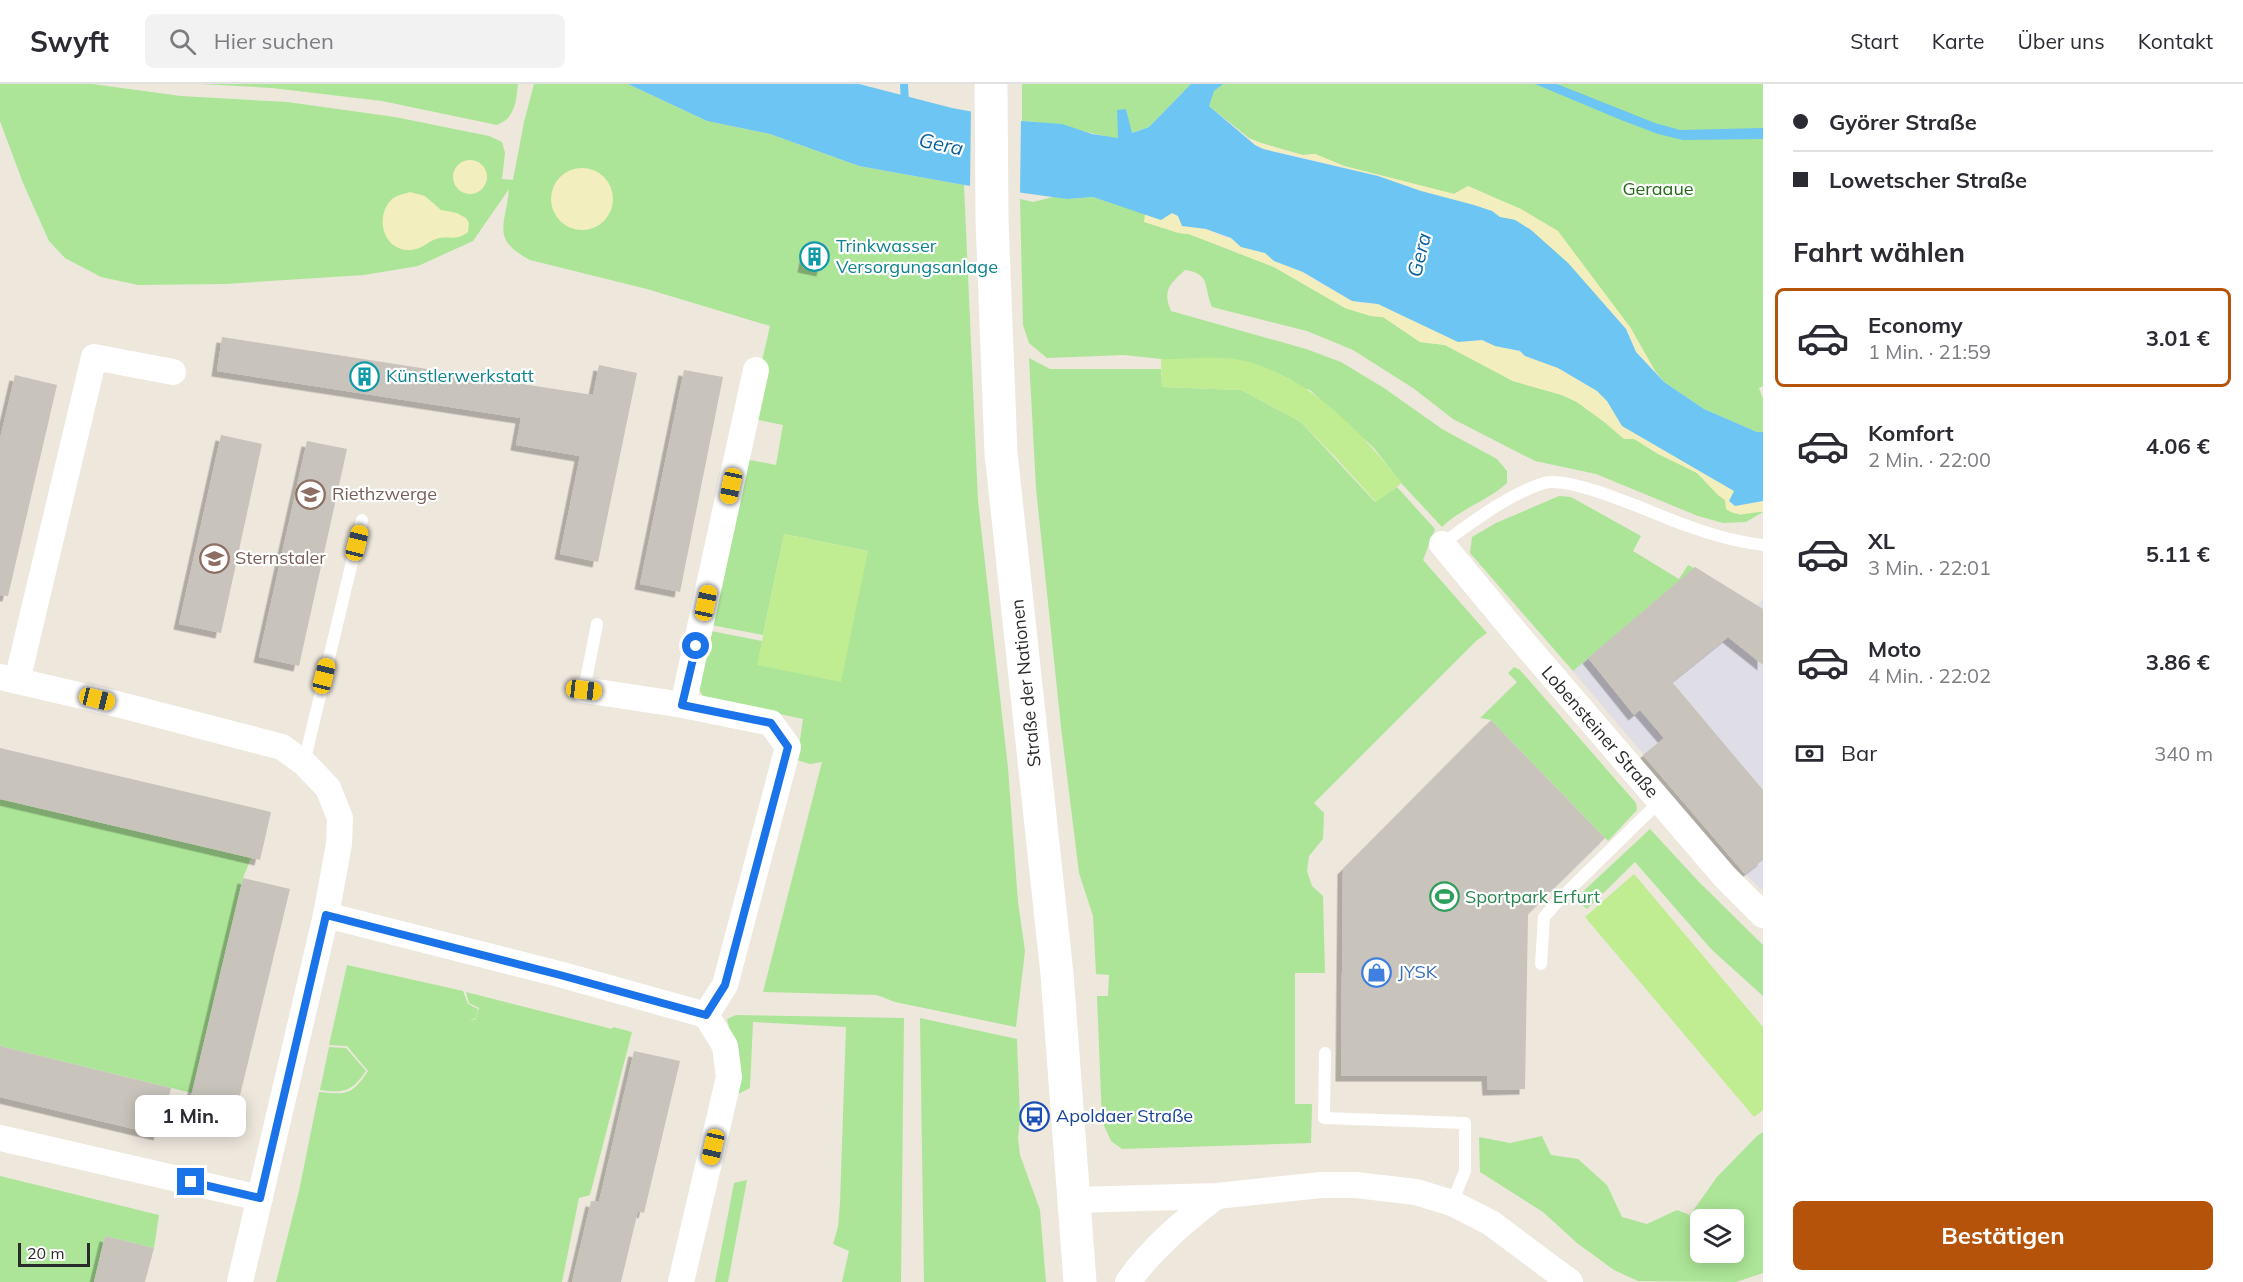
<!DOCTYPE html>
<html lang="de">
<head>
<meta charset="utf-8">
<style>
  body { margin:0; font-family:Mulish,sans-serif; background:#f2f2f3; color:#2b2b33; height:100vh; display:flex; flex-direction:column; font-size:22px; white-space:nowrap }
  * { box-sizing:border-box; margin:0 }
  p { font-size:20px; color:#7c7c81 }
  .icon { flex:none; width:33px; height:33px; fill:none; stroke:currentColor; stroke-width:2; stroke-linecap:round; stroke-linejoin:round }
  .map { position:relative; flex:1; overflow:hidden }
  .details { display:flex; flex-direction:column; background:#fff; width:480px }
  .details>* { flex:none }
  .banner { display:grid; align-content:center; height:132px; padding:0 30px; background:#fff }
  .buttons { position:absolute; left:1690px; top:1125px; display:grid; gap:12px }
  .buttons a { display:grid; place-items:center; width:54px; height:54px; border-radius:9px; background:#fff; box-shadow:0 3px 15px #0003; font-size:30px }
  .scale { position:absolute; left:18px; bottom:15px; width:72px; box-sizing:border-box; padding-left:6px; border:3px solid #2a2a2a; border-top:0; font-size:16px; line-height:21px; white-space:nowrap; color:#2a2a2a; -webkit-text-stroke:4px #fff; paint-order:stroke }
  .end { position:absolute; width:27px; height:27px; margin:-14px; border:8px solid #1a73e8; background:#fff; box-shadow:0 0 0 3px #fff }
  .from { border-radius:50% }
  .bubble { position:absolute; height:42px; border-radius:9px; background:#fff; box-shadow:0 3px 15px #0003; font-size:20px; font-weight:700; line-height:42px; text-align:center }
  .car { position:absolute; width:18px; height:36px; margin:-18px -9px; border-radius:8px; box-shadow:0 0 4px 2px #0007; background:linear-gradient(#f5c518 24%,#345 0 40%,#f5c518 0 76%,#345 0 86%,#f5c518 0) }
  .banner b { display:flex; align-items:center; gap:21px; height:57px; font-size:22px }
  .banner b+b { border-top:2px solid #e1e1e2 }
  .banner i { width:15px; height:15px; background:#2b2b33 }
  ul { padding:0; list-style:none }
  li { display:flex; align-items:center; gap:18px; height:99px; margin:0 12px 9px; padding:0 18px; border:3px solid transparent; border-radius:9px }
  li div { flex:1 }
  li b { display:block; font-size:22px }
  li em { font-style:normal; font-weight:700 }
  li.current { border-color:#b45309 }
  li>.icon { width:54px; height:54px; stroke-width:1.5 }
  h2 { padding:0 30px; font-size:27px; line-height:72px }
  .pay { display:flex; align-items:center; gap:15px; height:66px; padding:0 30px; font-size:22px }
  .pay p { margin-inline-start:auto }
  .button { display:flex; gap:12px; margin-top:auto; padding:12px 30px }
  .button a { flex:1; height:69px; border-radius:9px; background:#b45309; color:#fff; font-size:24px; font-weight:700; line-height:69px; text-align:center }
  header { display:flex; align-items:center; gap:36px; box-sizing:border-box; height:84px; padding:0 30px; background:#fff; border-bottom:2px solid #e1e1e2 }
  header strong { font-size:28px }
  nav { display:flex; gap:33px; margin-inline-start:auto; font-size:21px }
  .search { width:420px; height:54px; background:#f2f2f3; display:flex; align-items:center; gap:15px; box-sizing:border-box; padding:0 21px; border-radius:9px; color:#7c7c81; font-size:22px }
  main { display:flex; flex:1; min-height:0 }
  .map>svg:first-child { display:block }
  .industrial { fill:#dfdde5 }
  .green { fill:#ace597; fill-rule:evenodd }
  .sand { fill:#f3eebe }
  .pitch { fill:#c0ed92 }
  .water { fill:#6cc5f2 }
  .pier { fill:#ede7dc }
  .lines { fill:none; stroke-linecap:round; stroke-linejoin:round }
  .stream { stroke:#6cc5f2; stroke-width:8 }
  .building { fill:#c8c3bb; filter:url(#shadow) }
  .lane { stroke:#fff; stroke-width:12 }
  .street { stroke:#fff; stroke-width:26 }
  .secondary { stroke:#fff; stroke-width:33 }
  .route { stroke:#1a73e8; stroke-width:8 }
  .labels { text-anchor:middle; stroke-width:4.5; stroke-linejoin:round; paint-order:stroke }
  .park-label { font-size:18px; fill:#236a18; stroke:#fff }
  .culture-label { font-size:18px; fill:#0d838f; stroke:#fff; text-anchor:start }
  .education-label { font-size:18px; fill:#785e54; stroke:#fff; text-anchor:start }
  .street-label { font-size:18px; fill:#2a2a2a; stroke:#fff }
  .leisure-label { font-size:18px; fill:#27864d; stroke:#fff; text-anchor:start }
  .shop-label { font-size:18px; fill:#366cbe; stroke:#fff; text-anchor:start }
  .transit-label { font-size:18px; fill:#164399; stroke:#fff; text-anchor:start }
  .water-label { font-size:20px; font-style:italic; fill:#0a619f; stroke:#fff }
</style>
</head>
<body>
<header>
<strong>Swyft</strong>
<div class="search"><svg class="icon" aria-label="search" viewBox="0 0 24 24"><circle cx="10" cy="10" r="6"/><path d="M15 15l6 6"/></svg>Hier suchen</div>
<nav><a>Start</a><a>Karte</a><a>Über uns</a><a>Kontakt</a></nav>
</header>
<main>
<div class="map">
<svg width="1763" height="1198" viewBox="0 0 1763 1198">
  <defs>
    <filter id="shadow"><feDropShadow dx="-5.5" dy="5.5" stdDeviation="0" flood-color="#0004"/></filter>
  </defs>
  <rect width="100%" height="100%" fill="#ede7dc"/>
  <!-- industrial -->
  <path class="industrial" d="M1695,483L1757,522L1763,515V807L1745,790L1573,587Z"/>
  <!-- green -->
  <g class="green">
    <path d="M0,0H92L181,12L287,18L395,33L489,52L502,58L505,69L502,95L513,96L524,38L534,0H628L707,37L770,50L859,82L964,101L978,417L1008,684L1018,818L1025,867L1016,943L895,918L877,911L763,908L822,678L810,680L797,676L803,635L704,614L696,599L706,546L762,557L758,581L868,467L784,450L763,551L706,540L745,375L776,381L783,341L754,335L759,290L770,242L647,205L530,176C490,155 506,141 509,105L473,157L418,182L364,191L225,200L138,201L101,193L65,174L49,157L23,99L0,37Z"/>
    <path d="M201,0H518C516,18 515,34 497,41L382,17L272,4Z"/>
    <path d="M1022,0H1763V302L1759,304L1763,315V348H1757L1704,325L1664,298L1655,287L1630,243L1468,102L1454,110L1344,82L1315,70L1303,71L1261,59L1249,54L1209,22L1183,8L1149,43L1131,49L1126,25L1119,55C1085,49 1056,38 1022,37Z"/>
    <path d="M1057,112L1067,115L1093,113L1145,130V138L1179,149L1189,150L1274,183L1345,224L1371,232L1383,233L1420,258L1445,261L1513,297L1562,311L1577,318L1610,342L1697,389L1740,431L1750,428H1763L1746,438L1723,439L1698,432L1596,390L1535,377L1453,335L1413,304L1353,266L1307,247L1212,223C1203,201 1211,190 1185,186C1170,200 1162,206 1171,227L1306,265L1341,278L1384,304L1442,345L1497,375L1507,387V399C1488,417 1461,424 1442,443L1402,400L1374,364L1310,306L1161,275L1124,271L1047,274L1029,259L1023,241L1020,115L1033,118Z"/>
    <path d="M1029,274L1050,285H1161L1162,303L1241,306L1301,338L1375,418L1397,403L1435,445L1423,476L1487,549L1476,557L1314,719L1324,729L1323,755L1309,772L1307,787L1312,802L1323,812L1325,889H1295V1020H1312L1311,1059L1122,1065L1111,1057L1102,1037L1097,912H1108L1109,891L1096,890L1093,832L1079,789L1061,643L1036,404Z"/>
    <path d="M1559,412L1571,413L1641,452L1633,467L1679,495L1688,481L1694,484L1573,587L1470,469L1472,453L1496,439Z"/>
    <path d="M1514,583L1520,586L1636,719L1637,726L1608,757L1491,636L1480,634L1517,598L1508,589Z"/>
    <path d="M0,715L251,774L243,794L192,1009L0,962Z"/>
    <path d="M1650,745L1699,798L1763,861V912L1711,865L1635,778L1587,825L1575,815Z"/>
    <path d="M347,881L463,907L468,920L478,925L476,934L469,937L476,935L479,924L469,919L466,908L612,945L613,943L632,948L590,1111L579,1114L562,1198H276L299,1107L319,1008C347,1011 352,1011 368,987L347,962L329,961Z"/>
    <path d="M736,931L904,934L901,1198H842L849,1167L833,1160L838,1143L840,1119L846,943L753,938L750,1004L738,1010L734,965L727,935Z"/>
    <path d="M920,934L1017,955L1020,1035L1018,1054L1020,1071L1040,1126L1046,1198H924Z"/>
    <path d="M329,963L346,964L366,987C351,1008 345,1009 320,1006Z"/>
    <path d="M1763,1048V1189L1736,1198L1638,1197L1614,1186L1577,1159L1543,1128L1480,1088L1479,1053L1510,1059L1542,1052L1551,1071L1578,1075L1607,1101L1622,1133L1647,1140L1677,1126L1690,1131L1717,1093L1757,1052ZM1701,1136H1734V1168H1701Z"/>
    <path d="M0,1092L159,1131L154,1164L105,1152L94,1198H0Z"/>
    <path d="M747,1096L728,1198H715L734,1099Z"/>
  </g>
  <!-- sand -->
  <g class="sand">
    <path d="M1249,55L1286,67L1303,71L1315,70L1344,82L1454,110L1468,102L1521,125L1558,147L1630,243L1655,287L1636,268L1626,245L1568,179L1531,146L1515,136L1500,133L1492,127L1474,121L1421,107L1378,92L1285,69L1268,67L1255,61Z"/>
    <circle cx="470" cy="93" r="17"/>
    <circle cx="582" cy="115" r="31"/>
    <path d="M410,108L425,112L441,126L457,129L466,134L469,139L468,148C455,158 449,151 436,155C427,158 423,165 411,166C383,168 374,132 392,115C397,111 404,110 410,108Z"/>
    <path d="M1172,129L1226,154H1232L1241,163L1265,169L1274,177L1297,185L1320,200L1359,219L1378,220L1458,258L1482,256L1495,262L1520,267L1525,272L1558,284L1597,307L1607,317L1622,342L1734,407L1735,422L1763,417V428C1749,428 1738,434 1726,425L1725,416L1718,411L1697,389L1658,370L1634,355H1624L1603,337L1577,318L1562,311L1513,297L1445,261L1420,258L1383,233L1371,232L1345,224L1274,183L1189,150L1179,149L1144,138L1145,130L1161,136Z"/>
  </g>
  <!-- pitch -->
  <g class="pitch">
    <path d="M1161,275C1182,275 1214,272 1235,275C1306,288 1359,346 1402,399L1376,418L1338,376L1301,338L1241,306L1162,303Z"/>
    <path d="M784,450L868,467L841,598L757,581Z"/>
    <path d="M1634,790L1763,943V1026L1754,1033L1585,833Z"/>
  </g>
  <!-- water -->
  <g class="water">
    <path d="M628,0H859L952,24L1022,37L1062,40L1092,50L1118,54L1117,26L1126,25L1132,49L1149,43L1191,0H1223L1214,7L1209,22L1255,61L1263,65L1378,92L1421,107L1474,121L1492,127L1500,133L1515,136L1531,146L1568,179L1626,245L1636,268L1664,298L1704,325L1757,348H1763V417L1735,422L1729,417L1734,407L1622,342L1607,317L1597,307L1558,284L1525,272L1520,267L1495,262L1482,256L1458,258L1378,220L1352,217L1303,188L1274,177L1265,169L1241,163L1231,154L1206,145L1182,142L1178,132L1172,129L1161,136L1093,113L1067,115L964,101L859,82L770,50L707,37Z"/>
    <path d="M1535,0H1557L1655,39L1680,46L1763,44V55L1683,56L1658,50L1621,36Z"/>
  </g>
  <!-- pier -->
  <path class="pier" d="M971,24L1021,34L1020,111L970,105Z"/>
  <g class="lines">
    <!-- stream -->
    <path class="stream" d="M904,0L905,19"/>
  </g>
  <!-- building -->
  <g class="building">
    <path d="M808,157L827,161L822,187L803,183Z"/>
    <path d="M222,253L593,311L599,281L637,289L598,478L560,470L580,372L516,361L521,334L217,287Z"/>
    <path d="M684,286L723,293L680,508L640,500Z"/>
    <path d="M15,291L57,301L8,512L0,511V355Z"/>
    <path d="M221,351L262,360L221,549L179,540Z"/>
    <path d="M307,357L347,365L299,582L259,573Z"/>
    <path d="M1695,483L1763,525V581L1728,553L1672,598L1763,706V776L1745,790L1643,671L1664,654L1640,626L1634,631L1588,574Z"/>
    <path d="M1491,636L1605,754L1528,830L1525,1005L1488,1006L1487,992H1341L1343,785Z"/>
    <path d="M0,664L271,728L260,776L0,715Z"/>
    <path d="M243,794L290,805L236,1028L190,1017Z"/>
    <path d="M0,962L171,1004L159,1051L0,1013Z"/>
    <path d="M634,967L680,977L644,1129L638,1127L621,1198H572L591,1117L599,1118Z"/>
    <path d="M105,1152L154,1164L145,1198H94Z"/>
  </g>
  <g class="lines">
    <!-- lane -->
    <g class="lane">
      <path d="M1442,460C1472,438 1509,410 1544,399C1572,391 1658,432 1688,442C1712,451 1738,458 1763,461"/>
      <path d="M584,606L597,540"/>
      <path d="M304,679L362,436"/>
      <path d="M1541,880L1544,833L1560,815L1660,717"/>
      <path d="M1325,969L1324,1034L1465,1039V1087L1452,1119"/>
    </g>
    <!-- street -->
    <g class="street">
      <path d="M1442,460L1519,553L1725,793L1763,831"/>
      <path d="M0,593L117,620L282,663L304,679L328,704L340,734L339,760L326,831L240,1198"/>
      <path d="M17,597L94,273L173,288"/>
      <path d="M584,606L683,621"/>
      <path d="M326,831L559,890L706,931L725,962L729,993L681,1198"/>
      <path d="M706,931L725,901L788,663L771,639L683,621L756,286"/>
      <path d="M0,1054L260,1114"/>
      <path d="M1074,1116L1217,1112L1321,1101H1356L1416,1108L1452,1119L1491,1139L1570,1198"/>
      <path d="M1128,1198C1152,1164 1184,1137 1217,1112"/>
    </g>
    <!-- secondary -->
    <path class="secondary" d="M991,0L992,136L1001,369L1057,890L1080,1198"/>
  </g>
  <g class="lines">
    <!-- route -->
    <path class="route" d="M191,1098L260,1114L326,831L560,891L706,931L725,901L788,663L771,639L682,621L696,562"/>
  </g>
  <!-- icons -->
  <defs>
    <symbol id="building-ring" viewBox="-11 -11 22 22"><circle r="9.5" fill="#fff" stroke="#0f9aa8" stroke-width="1.5"/><path d="M-4-6H4V6H1V3H-1V6H-4ZM-2.5-4.3h1.7v1.8h-1.7ZM.8-4.3h1.7v1.8H.8ZM-2.5-1h1.7V.8h-1.7ZM.8-1h1.7V.8H.8Z" fill="#0f9aa8"/></symbol>
    <symbol id="school-ring" viewBox="-11 -11 22 22"><circle r="9.5" fill="#fff" stroke="#8d6e63" stroke-width="1.5"/><path d="M0-5L7-2L0 1L-7-2ZM-4 1L0 2.5L4 1V4Q0 6-4 4Z" fill="#8d6e63"/></symbol>
    <symbol id="stadium-ring" viewBox="-11 -11 22 22"><circle r="9.5" fill="#fff" stroke="#2e9e5b" stroke-width="1.5"/><path d="M0-5a6.5 5 0 1 0 0 10a6.5 5 0 1 0 0-10ZM-3.5-1.8h7v3.6h-7Z" fill="#2e9e5b"/></symbol>
    <symbol id="shop-ring" viewBox="-11 -11 22 22"><circle r="9.5" fill="#fff" stroke="#3f7fe0" stroke-width="1.5"/><path d="M-5-2.5h2.3a2.7 3.5 0 0 1 5.4 0H5L5.5 6h-11ZM-1.5-2.5h3a1.5 2.3 0 0 0-3 0Z" fill="#3f7fe0"/></symbol>
    <symbol id="bus-ring" viewBox="-11 -11 22 22"><circle r="9.5" fill="#fff" stroke="#1a4fb4" stroke-width="1.5"/><path d="M-5-6H5V4H4V6H2V4H-2V6H-4V4H-5ZM-3.5-4V0h7V-4ZM-3.5 1.2v1.5H-2V1.2ZM2 1.2v1.5H3.5V1.2Z" fill="#1a4fb4"/></symbol>
  </defs>
  <g fill-rule="evenodd">
    <use href="#building-ring" x="798" y="156" width="33" height="33"/>
    <use href="#building-ring" x="348" y="276" width="33" height="33"/>
    <use href="#school-ring" x="294" y="394" width="33" height="33"/>
    <use href="#school-ring" x="198" y="458" width="33" height="33"/>
    <use href="#stadium-ring" x="1428" y="796" width="33" height="33"/>
    <use href="#shop-ring" x="1360" y="872" width="33" height="33"/>
    <use href="#bus-ring" x="1018" y="1016" width="33" height="33"/>
  </g>
  <g class="labels">
    <!-- park labels -->
    <g class="park-label">
      <text x="1658" y="111">Geraaue</text>
    </g>
    <!-- culture labels -->
    <g class="culture-label">
      <text x="836" y="168">Trinkwasser<tspan x="836" dy="21">Versorgungsanlage</tspan></text>
      <text x="386" y="298">Künstlerwerkstatt</text>
    </g>
    <!-- education labels -->
    <g class="education-label">
      <text x="332" y="416">Riethzwerge</text>
      <text x="235" y="480">Sternstaler</text>
    </g>
    <!-- street labels -->
    <g class="street-label">
      <text transform="translate(1026 599) rotate(-96)" y="6">Straße der Nationen</text>
      <text transform="translate(1600 648) rotate(49)" y="6">Lobensteiner Straße</text>
    </g>
    <!-- leisure labels -->
    <g class="leisure-label">
      <text x="1465" y="819">Sportpark Erfurt</text>
    </g>
    <!-- shop labels -->
    <g class="shop-label">
      <text x="1398" y="894">JYSK</text>
    </g>
    <!-- transit labels -->
    <g class="transit-label">
      <text x="1056" y="1038">Apoldaer Straße</text>
    </g>
    <!-- water labels -->
    <g class="water-label">
      <text transform="translate(941 60) rotate(12)" y="7">Gera</text>
      <text transform="translate(1419 171) rotate(-76)" y="7">Gera</text>
    </g>
  </g>
</svg>
<div class="buttons">
<a><svg class="icon" aria-label="layers" viewBox="0 0 24 24"><path d="M12 4l9 5-9 5-9-5zM3 14l9 5 9-5"/></svg></a>
</div>
<div class="scale">20 m</div>
<i class="end from" style="left:696px;top:562px"></i>
<i class="end" style="left:191px;top:1098px"></i>
<div class="bubble" style="left:135px;top:1011px;width:111px">1 Min.</div>
<i class="car" style="left:731px;top:402px;rotate:192deg"></i>
<i class="car" style="left:357px;top:459px;rotate:14deg"></i>
<i class="car" style="left:706px;top:519px;rotate:12deg"></i>
<i class="car" style="left:324px;top:592px;rotate:14deg"></i>
<i class="car" style="left:584px;top:606px;rotate:97deg"></i>
<i class="car" style="left:97px;top:615px;rotate:104deg"></i>
<i class="car" style="left:713px;top:1063px;rotate:193deg"></i>
</div>
<section class="details">
<div class="banner">
<b><i class="from"></i>Györer Straße</b>
<b><i></i>Lowetscher Straße</b>
</div>
<h2>Fahrt wählen</h2>
<ul>
<li class="current"><svg class="icon" aria-label="car" viewBox="0 0 24 24"><path d="M5 17H2v-5l4-1 3-4h7l3 4 3 1v5h-3M9 17h6M6 11h13"/><circle cx="7" cy="17" r="2"/><circle cx="17" cy="17" r="2"/></svg><div><b>Economy</b><p>1 Min. · 21:59</p></div><em>3.01 €</em></li>
<li><svg class="icon" aria-label="car" viewBox="0 0 24 24"><path d="M5 17H2v-5l4-1 3-4h7l3 4 3 1v5h-3M9 17h6M6 11h13"/><circle cx="7" cy="17" r="2"/><circle cx="17" cy="17" r="2"/></svg><div><b>Komfort</b><p>2 Min. · 22:00</p></div><em>4.06 €</em></li>
<li><svg class="icon" aria-label="car" viewBox="0 0 24 24"><path d="M5 17H2v-5l4-1 3-4h7l3 4 3 1v5h-3M9 17h6M6 11h13"/><circle cx="7" cy="17" r="2"/><circle cx="17" cy="17" r="2"/></svg><div><b>XL</b><p>3 Min. · 22:01</p></div><em>5.11 €</em></li>
<li><svg class="icon" aria-label="car" viewBox="0 0 24 24"><path d="M5 17H2v-5l4-1 3-4h7l3 4 3 1v5h-3M9 17h6M6 11h13"/><circle cx="7" cy="17" r="2"/><circle cx="17" cy="17" r="2"/></svg><div><b>Moto</b><p>4 Min. · 22:02</p></div><em>3.86 €</em></li>
</ul>
<div class="pay"><svg class="icon" aria-label="cash" viewBox="0 0 24 24"><path d="M3 7h18v10H3z"/><circle cx="12" cy="12" r="2"/></svg>Bar<p>340 m</p></div>
<div class="button"><a>Bestätigen</a></div>
</section>
</main>
</body>
</html>
